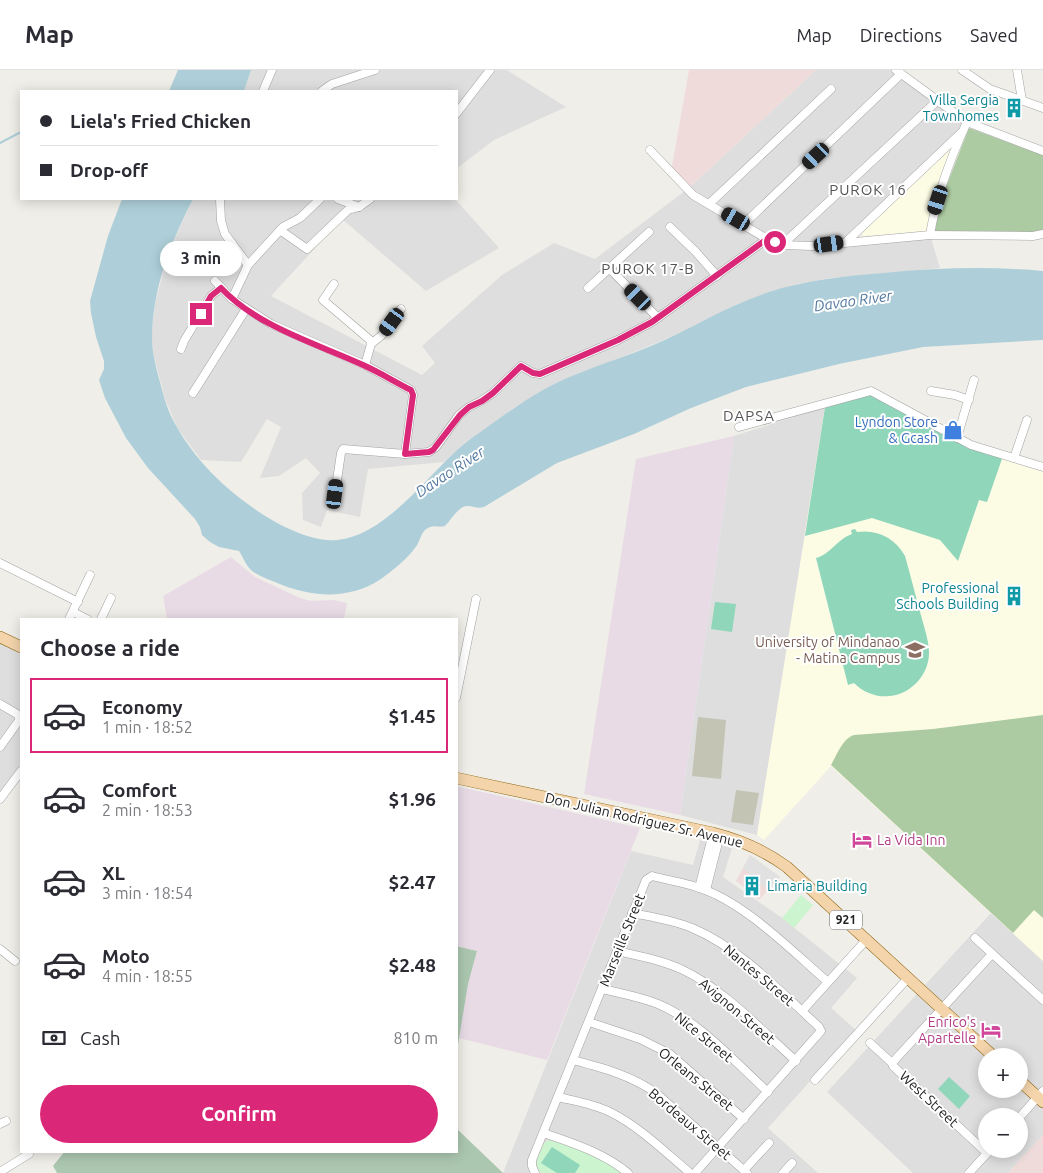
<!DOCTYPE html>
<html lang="en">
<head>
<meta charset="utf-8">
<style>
  body { margin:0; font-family:Ubuntu,sans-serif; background:#f2f2f3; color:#2b2b33; height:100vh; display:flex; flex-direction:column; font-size:19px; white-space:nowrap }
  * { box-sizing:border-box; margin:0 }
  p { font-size:16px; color:#7c7c81 }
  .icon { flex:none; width:28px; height:28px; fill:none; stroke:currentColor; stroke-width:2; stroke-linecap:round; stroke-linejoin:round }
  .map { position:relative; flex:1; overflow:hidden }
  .details { position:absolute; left:20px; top:548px; width:438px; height:535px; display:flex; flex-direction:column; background:#fff; border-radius:0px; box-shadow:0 2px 12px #0003 }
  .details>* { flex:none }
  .banner { position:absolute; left:20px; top:20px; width:438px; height:110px; border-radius:0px; box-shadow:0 2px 12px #0003; display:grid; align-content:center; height:110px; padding:0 20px; background:#fff }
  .controls { position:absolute; left:978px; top:978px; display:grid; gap:10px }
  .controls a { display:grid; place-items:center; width:50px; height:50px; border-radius:50%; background:#fff; box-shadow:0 2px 12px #0003; font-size:25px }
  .end { position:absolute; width:22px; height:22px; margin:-11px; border:6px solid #db2777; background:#fff; box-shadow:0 0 0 2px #fff }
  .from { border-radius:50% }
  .bubble { position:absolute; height:35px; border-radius:18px; background:#fff; box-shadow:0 2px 12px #0003; font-size:16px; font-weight:700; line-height:35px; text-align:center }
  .car { position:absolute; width:15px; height:30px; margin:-15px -8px; border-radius:6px; box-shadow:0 0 4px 1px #0007; background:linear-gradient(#222 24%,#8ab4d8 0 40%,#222 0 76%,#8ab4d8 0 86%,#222 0) }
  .banner b { display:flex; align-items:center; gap:18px; height:48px; font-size:19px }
  .banner b+b { border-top:1px solid #e1e1e2 }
  .banner i { width:12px; height:12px; background:#2b2b33 }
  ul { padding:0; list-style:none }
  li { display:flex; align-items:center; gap:15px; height:75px; margin:0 10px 8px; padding:0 10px; border:2px solid transparent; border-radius:0px }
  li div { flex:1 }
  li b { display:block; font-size:19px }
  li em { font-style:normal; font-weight:700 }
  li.active { border-color:#db2777 }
  li>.icon { width:45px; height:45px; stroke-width:1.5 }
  h2 { padding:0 20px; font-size:22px; line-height:60px }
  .pay { display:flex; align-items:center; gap:12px; height:55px; padding:0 20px; font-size:19px }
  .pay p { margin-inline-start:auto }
  .cta { display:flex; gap:10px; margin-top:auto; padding:10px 20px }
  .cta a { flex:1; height:58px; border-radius:30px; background:#db2777; color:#fff; font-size:20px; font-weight:700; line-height:58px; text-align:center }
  header { display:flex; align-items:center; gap:30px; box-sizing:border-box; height:70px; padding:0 25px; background:#fff; border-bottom:1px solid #e1e1e2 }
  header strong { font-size:24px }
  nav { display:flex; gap:28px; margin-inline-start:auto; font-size:18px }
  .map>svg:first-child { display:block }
  .residential { fill:#dfdede; fill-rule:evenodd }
  .commercial { fill:#efdbda }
  .industrial { fill:#e8dbe6 }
  .education { fill:#fcfce5 }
  .construction { fill:#c4c4b5 }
  .forest { fill:#adcba2 }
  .cemetery { fill:#acc7b0 }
  .park { fill:#cbf4cf }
  .pitch { fill:#8fd6bb }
  .parking { fill:#e1e1e1 }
  .water { fill:#aecfd9 }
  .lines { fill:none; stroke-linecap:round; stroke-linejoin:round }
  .stream { stroke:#aecfd9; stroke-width:2 }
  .minor-casing { stroke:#a2a2a2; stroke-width:9 }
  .primary-casing { stroke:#8d6510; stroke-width:12 }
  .minor { stroke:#fff; stroke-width:8 }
  .primary { stroke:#f3d4ab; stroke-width:11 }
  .route { stroke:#db2777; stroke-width:6 }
  .labels { text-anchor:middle; stroke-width:4; stroke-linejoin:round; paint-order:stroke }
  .shield { fill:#fff; stroke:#646464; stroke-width:1 }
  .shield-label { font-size:12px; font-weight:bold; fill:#212121 }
  .culture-label { font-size:14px; fill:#0d838f; stroke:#fff; text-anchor:end }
  .shop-label { font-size:14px; fill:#366cbe; stroke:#fff; text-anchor:end }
  .education-label { font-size:14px; fill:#785e54; stroke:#fff; text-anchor:end }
  .street-label { font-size:14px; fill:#212121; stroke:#fff }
  .hotel-label { font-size:14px; fill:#b23c85; stroke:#fff; text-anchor:start }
  .neighbourhood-label { font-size:15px; letter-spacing:1px; fill:#545454; stroke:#fff }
  .water-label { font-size:15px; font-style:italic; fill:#5379a0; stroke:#fff }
</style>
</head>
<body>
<header>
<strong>Map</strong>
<nav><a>Map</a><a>Directions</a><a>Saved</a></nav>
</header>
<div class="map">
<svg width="1043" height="1103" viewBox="0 0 1043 1103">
  <rect width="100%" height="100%" fill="#f0eee8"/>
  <!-- residential -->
  <g class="residential">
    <path d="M251,0H507L566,37L494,70L456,99V21H244Z"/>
    <path d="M816,0H901L970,52L845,170L931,168L940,198L831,208L797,214L737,234L698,255L654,274L557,313L515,337L468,371L444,392L368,399L360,447L327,440L321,457L303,450L302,423L320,403L306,388L279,406L260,408L281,357L267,349L241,392L201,390L178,359L165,329L154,287L152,273V259L155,234L168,183L193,129H455L499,178L426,221L342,149L271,226L422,305L435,293L422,276L502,205L554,173L595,189L690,117Z"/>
    <path d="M825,337L805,466L757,765L680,745L734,366Z"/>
    <path d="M0,573L21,584V694L0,723Z"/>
    <path d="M700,770L732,778L723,807L782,848L857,908L831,938L856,960L768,1058L818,1103H503L631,781L693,795Z"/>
    <path d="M991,843L1043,891V1065L1008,1103H913L827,1022ZM986,986H1019V1019H986ZM986,1046H1019V1079H986Z"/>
  </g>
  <!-- commercial -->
  <g class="commercial">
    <path d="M689,0H816L690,117L672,96Z"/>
    <path d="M750,785L780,807L759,830L736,811Z"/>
    <path d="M1043,1065V1103H1008Z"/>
  </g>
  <!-- industrial -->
  <g class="industrial">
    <path d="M734,366L680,745L584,724L636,389Z"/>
    <path d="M231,487L255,507L300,528L311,531L333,530L347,533L344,549H167L163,526Z"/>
    <path d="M456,716L640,758L547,990L459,968L468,914L477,881L456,876Z"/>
  </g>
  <!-- education -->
  <g class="education">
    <path d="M949,78L956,79L929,162L862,166L863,158Z"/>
    <path d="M825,337L1043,399V891L831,696L764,770L757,765Z"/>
  </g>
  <!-- construction -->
  <g class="construction">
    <path d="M698,647L726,650L721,709L692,706Z"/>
    <path d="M736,720L759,723L753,755L731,752Z"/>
  </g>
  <!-- forest -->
  <g class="forest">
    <path d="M969,58L1043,85V161L1035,163L934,162L935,145Z"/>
    <path d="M1043,645V848L1034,840L1013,863L831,695C837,685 842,669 854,665L933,659Z"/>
  </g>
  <!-- cemetery -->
  <g class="cemetery">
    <path d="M456,876L477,881L468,914L456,987Z"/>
    <path d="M456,1058L503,1103H57L53,1096L65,1081H456Z"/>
  </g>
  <!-- park -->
  <g class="park">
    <path d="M801,825L813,835L794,858L782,848Z"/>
    <path d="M549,1070L584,1080L603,1089L622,1103H541C532,1094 539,1083 544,1073Z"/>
  </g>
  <!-- pitch -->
  <g class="pitch">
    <path d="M870,324L1003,386L987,432L979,430L958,491L940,470L872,448L805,466L825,337Z"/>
    <path d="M855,459L857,462C878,459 895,468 905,486C911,507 916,528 922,549C925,560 929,572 929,583C929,602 915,620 896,625C880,629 865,624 854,613L848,615L816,488C831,484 836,470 852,464L851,460Z"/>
    <path d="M715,532L736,534L732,562L711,559Z"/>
    <path d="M949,1007L970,1026L959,1039L938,1019Z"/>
    <path d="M552,1077L580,1095L575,1103H557L541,1093Z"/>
  </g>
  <!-- parking -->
  <path class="parking" d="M750,785L780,807L768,820L743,798Z"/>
  <!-- water -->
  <g class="water">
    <path d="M178,0H251L244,21H169Z"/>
    <path d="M122,129H193C171,172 152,219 152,269C152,281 155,293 158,305C162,319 165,333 171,346C189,383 219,414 252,437C272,452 311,473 337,470C382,466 422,413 453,384C466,371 482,361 497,350C522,332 548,315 577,304C601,294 627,286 651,276C691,259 728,235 769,222C806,210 844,206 883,203C937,198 989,196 1043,201V270L923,277L839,294L746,317L691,338L634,364L557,393L484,437C477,439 473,436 467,436C459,436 450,451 445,456C439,458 435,455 430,457C421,460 421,469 417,475C409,488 393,500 381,509C348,531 309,527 275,512C267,509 258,506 251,500C245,494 243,487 239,481L219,477L210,472L202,465L200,457L195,449L148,398L126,368L105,328L99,310L104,299V291L96,267L91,243L90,231L108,166Z"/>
  </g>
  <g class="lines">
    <!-- stream -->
    <path class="stream" d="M0,73L21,62"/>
    <defs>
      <g id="minor">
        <path d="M896,0L967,52L1043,81"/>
        <path d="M962,0L990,19L1043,38"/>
        <path d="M1017,0L1022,30"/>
        <path d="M263,21L272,0"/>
        <path d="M322,21L332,14L375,0"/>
        <path d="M456,44L490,0"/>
        <path d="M650,80L693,125L767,169L782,175L812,176L930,165L1033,166L1043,164"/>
        <path d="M220,129L221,151L225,164L248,195"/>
        <path d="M338,129L359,137L370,129"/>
        <path d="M709,134L831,19"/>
        <path d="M744,154L901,4"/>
        <path d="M670,157L695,181L717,206"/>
        <path d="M280,160L307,179L348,140L359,137"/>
        <path d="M930,165C936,126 951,87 967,52"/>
        <path d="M846,172L961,63"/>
        <path d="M782,175L937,31"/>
        <path d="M609,198L658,248"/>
        <path d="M215,211L232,229L271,254L365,295L411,320L413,325L405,384"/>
        <path d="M334,214L323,230L370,270L371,274L365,295"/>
        <path d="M588,218L649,162"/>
        <path d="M232,229L248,195L283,157L300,148L320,129"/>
        <path d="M371,274L382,265L401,239"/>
        <path d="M181,279L184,271L211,226L221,218"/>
        <path d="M931,321L955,325L969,330"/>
        <path d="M193,323L246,239"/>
        <path d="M739,357L871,321L971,375L1043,397"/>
        <path d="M957,368L974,310"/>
        <path d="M1014,388L1027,350"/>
        <path d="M335,424L341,383L343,379L405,384L429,382L436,377L459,345L469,337L481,331L493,323L521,296L533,303L540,304L618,270L652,252L767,169"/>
        <path d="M0,493L78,532"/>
        <path d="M73,542L87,549"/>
        <path d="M69,549L90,505"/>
        <path d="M101,549L111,528"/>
        <path d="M456,628L476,529"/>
        <path d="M0,634L17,644L20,649L0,677"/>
        <path d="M0,729L21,701"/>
        <path d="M699,818L713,763"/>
        <path d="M706,820L720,765"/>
        <path d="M632,843C652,847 673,850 692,858C740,878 781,922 819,957L821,961L695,1103"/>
        <path d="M975,868L1043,930"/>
        <path d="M0,879L15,891"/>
        <path d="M617,881C639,886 662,890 683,900C725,920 761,960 796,991"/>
        <path d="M602,919C621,923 640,927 658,934C699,951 735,992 768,1022"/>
        <path d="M802,941L867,869"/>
        <path d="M589,952L640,969L670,984L744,1049"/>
        <path d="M870,973L892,993"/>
        <path d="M573,990C603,998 630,1005 656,1023L747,1103"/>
        <path d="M815,1010L908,908"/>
        <path d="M558,1027C575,1031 594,1034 610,1042C640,1057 665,1082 690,1103"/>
        <path d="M1019,1048L1043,1021"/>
        <path d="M0,1054L6,1051"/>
        <path d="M544,1063C574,1074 602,1082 628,1103"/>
        <path d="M987,1083L893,996L892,993L992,884"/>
        <path d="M744,1100L769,1073"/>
        <path d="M0,1102L29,1084"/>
        <path d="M535,1103L532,1096V1090L646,810L652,806C670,811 688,813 705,820C748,836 793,882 828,912"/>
        <path d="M783,1103L792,1093"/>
        <path d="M969,1103L991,1079"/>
      </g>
      <g id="primary">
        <path d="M0,567L21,577"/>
        <path d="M456,708L713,763C741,770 764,780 787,797L993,986"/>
        <path d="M1019,1010L1043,1032"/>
      </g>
    </defs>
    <!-- minor casing -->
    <use href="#minor" class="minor-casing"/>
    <!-- primary casing -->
    <use href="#primary" class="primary-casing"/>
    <!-- minor -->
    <use href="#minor" class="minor"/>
    <!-- primary -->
    <use href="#primary" class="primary"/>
  </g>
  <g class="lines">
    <!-- route -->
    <path class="route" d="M201,244L211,226L221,218C258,257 315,273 363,295C379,302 395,312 411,320L413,325L405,384L429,382L433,380L460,345L469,337L482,331L493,323L521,296L533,303L540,304L618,270L652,252L767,169L775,172"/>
  </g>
  <!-- icons -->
  <defs>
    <symbol id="building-bare" viewBox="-9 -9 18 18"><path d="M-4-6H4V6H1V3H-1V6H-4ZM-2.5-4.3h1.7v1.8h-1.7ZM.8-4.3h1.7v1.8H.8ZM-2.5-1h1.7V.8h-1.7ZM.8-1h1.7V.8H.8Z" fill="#0f9aa8" stroke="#fff" stroke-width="2.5" paint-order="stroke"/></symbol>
    <symbol id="shop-bare" viewBox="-9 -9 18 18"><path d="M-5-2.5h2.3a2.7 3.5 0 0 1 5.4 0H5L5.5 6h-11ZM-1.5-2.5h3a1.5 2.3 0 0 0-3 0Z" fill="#3f7fe0" stroke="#fff" stroke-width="2.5" paint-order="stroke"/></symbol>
    <symbol id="university-bare" viewBox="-9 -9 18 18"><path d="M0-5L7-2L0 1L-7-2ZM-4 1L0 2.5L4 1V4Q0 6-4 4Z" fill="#8d6e63" stroke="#fff" stroke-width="2.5" paint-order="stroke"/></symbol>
    <symbol id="hotel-bare" viewBox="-9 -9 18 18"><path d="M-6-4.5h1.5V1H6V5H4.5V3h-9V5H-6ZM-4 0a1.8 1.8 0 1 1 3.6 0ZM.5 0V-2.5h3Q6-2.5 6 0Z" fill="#d1479c" stroke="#fff" stroke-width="2.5" paint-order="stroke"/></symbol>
  </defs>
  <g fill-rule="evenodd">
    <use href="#building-bare" x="1000" y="24" width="28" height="28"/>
    <use href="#shop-bare" x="939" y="346" width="28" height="28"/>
    <use href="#building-bare" x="1000" y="512" width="28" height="28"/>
    <use href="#university-bare" x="901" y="566" width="28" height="28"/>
    <use href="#hotel-bare" x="848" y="756" width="28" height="28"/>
    <use href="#building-bare" x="738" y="802" width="28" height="28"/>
    <use href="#hotel-bare" x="977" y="946" width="28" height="28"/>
  </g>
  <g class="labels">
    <!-- shield labels -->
    <rect class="shield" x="830" y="840.5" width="32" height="19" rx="4"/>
    <g class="shield-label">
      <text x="846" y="854">921</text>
    </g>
    <!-- culture labels -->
    <g class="culture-label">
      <text x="999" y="35">Villa Sergia<tspan x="999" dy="16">Townhomes</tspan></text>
      <text x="999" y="523">Professional<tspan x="999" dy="16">Schools Building</tspan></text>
      <text x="767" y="821" text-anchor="start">Limaria Building</text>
    </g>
    <!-- shop labels -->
    <g class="shop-label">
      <text x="938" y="357">Lyndon Store<tspan x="938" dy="16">&amp; Gcash</tspan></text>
    </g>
    <!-- education labels -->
    <g class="education-label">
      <text x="900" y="577">University of Mindanao<tspan x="900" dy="16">- Matina Campus</tspan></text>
    </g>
    <!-- street labels -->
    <g class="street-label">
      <text transform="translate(644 750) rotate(13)" y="5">Don Julian Rodriguez Sr. Avenue</text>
      <text transform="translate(622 870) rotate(-68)" y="5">Marseille Street</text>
      <text transform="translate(759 905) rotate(40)" y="5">Nantes Street</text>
      <text transform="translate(737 941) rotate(40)" y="5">Avignon Street</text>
      <text transform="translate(704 967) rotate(39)" y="5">Nice Street</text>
      <text transform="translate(696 1009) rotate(39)" y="5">Orleans Street</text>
      <text transform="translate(929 1029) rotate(43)" y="5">West Street</text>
      <text transform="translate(690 1054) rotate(40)" y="5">Bordeaux Street</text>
    </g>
    <!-- hotel labels -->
    <g class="hotel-label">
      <text x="877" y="775">La Vida Inn</text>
      <text x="976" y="957" text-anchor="end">Enrico's<tspan x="976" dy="16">Apartelle</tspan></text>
    </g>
    <!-- neighbourhood labels -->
    <g class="neighbourhood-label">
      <text x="868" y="125">PUROK 16</text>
      <text x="648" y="204">PUROK 17-B</text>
      <text x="749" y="351">DAPSA</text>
    </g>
    <!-- water labels -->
    <g class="water-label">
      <text transform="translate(853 231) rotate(-8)" y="5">Davao River</text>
      <text transform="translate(450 402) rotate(-33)" y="5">Davao River</text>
    </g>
  </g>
</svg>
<div class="controls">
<a>+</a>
<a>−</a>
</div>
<i class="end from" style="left:775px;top:172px"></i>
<i class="end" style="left:201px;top:244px"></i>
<div class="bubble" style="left:160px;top:171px;width:82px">3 min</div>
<i class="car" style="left:816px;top:86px;rotate:227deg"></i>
<i class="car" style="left:938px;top:130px;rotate:198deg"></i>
<i class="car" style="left:736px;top:149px;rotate:300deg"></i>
<i class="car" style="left:829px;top:174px;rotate:82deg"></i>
<i class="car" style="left:638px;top:227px;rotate:315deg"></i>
<i class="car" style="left:392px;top:252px;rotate:216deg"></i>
<i class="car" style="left:335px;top:424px;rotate:7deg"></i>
<div class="banner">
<b><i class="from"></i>Liela's Fried Chicken</b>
<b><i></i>Drop-off</b>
</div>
<section class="details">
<h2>Choose a ride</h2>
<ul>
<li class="active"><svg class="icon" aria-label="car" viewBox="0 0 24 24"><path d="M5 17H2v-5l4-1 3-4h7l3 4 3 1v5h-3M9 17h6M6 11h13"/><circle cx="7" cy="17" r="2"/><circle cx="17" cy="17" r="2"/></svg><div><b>Economy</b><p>1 min · 18:52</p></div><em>$1.45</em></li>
<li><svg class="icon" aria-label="car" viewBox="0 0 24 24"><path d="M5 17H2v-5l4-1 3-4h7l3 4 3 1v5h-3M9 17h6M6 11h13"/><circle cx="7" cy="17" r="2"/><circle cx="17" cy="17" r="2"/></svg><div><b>Comfort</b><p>2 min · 18:53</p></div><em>$1.96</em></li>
<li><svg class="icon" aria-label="car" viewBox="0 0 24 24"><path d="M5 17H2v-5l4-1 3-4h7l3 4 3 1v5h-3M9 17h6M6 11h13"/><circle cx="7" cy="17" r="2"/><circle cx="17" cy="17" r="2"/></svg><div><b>XL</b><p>3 min · 18:54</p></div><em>$2.47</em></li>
<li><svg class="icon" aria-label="car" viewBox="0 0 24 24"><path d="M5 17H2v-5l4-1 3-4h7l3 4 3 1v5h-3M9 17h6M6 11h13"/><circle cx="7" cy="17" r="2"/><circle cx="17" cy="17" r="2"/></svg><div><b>Moto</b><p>4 min · 18:55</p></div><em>$2.48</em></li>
</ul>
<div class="pay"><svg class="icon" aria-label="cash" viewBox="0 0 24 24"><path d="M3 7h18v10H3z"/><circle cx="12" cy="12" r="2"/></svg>Cash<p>810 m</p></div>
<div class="cta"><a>Confirm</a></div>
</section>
</div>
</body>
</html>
